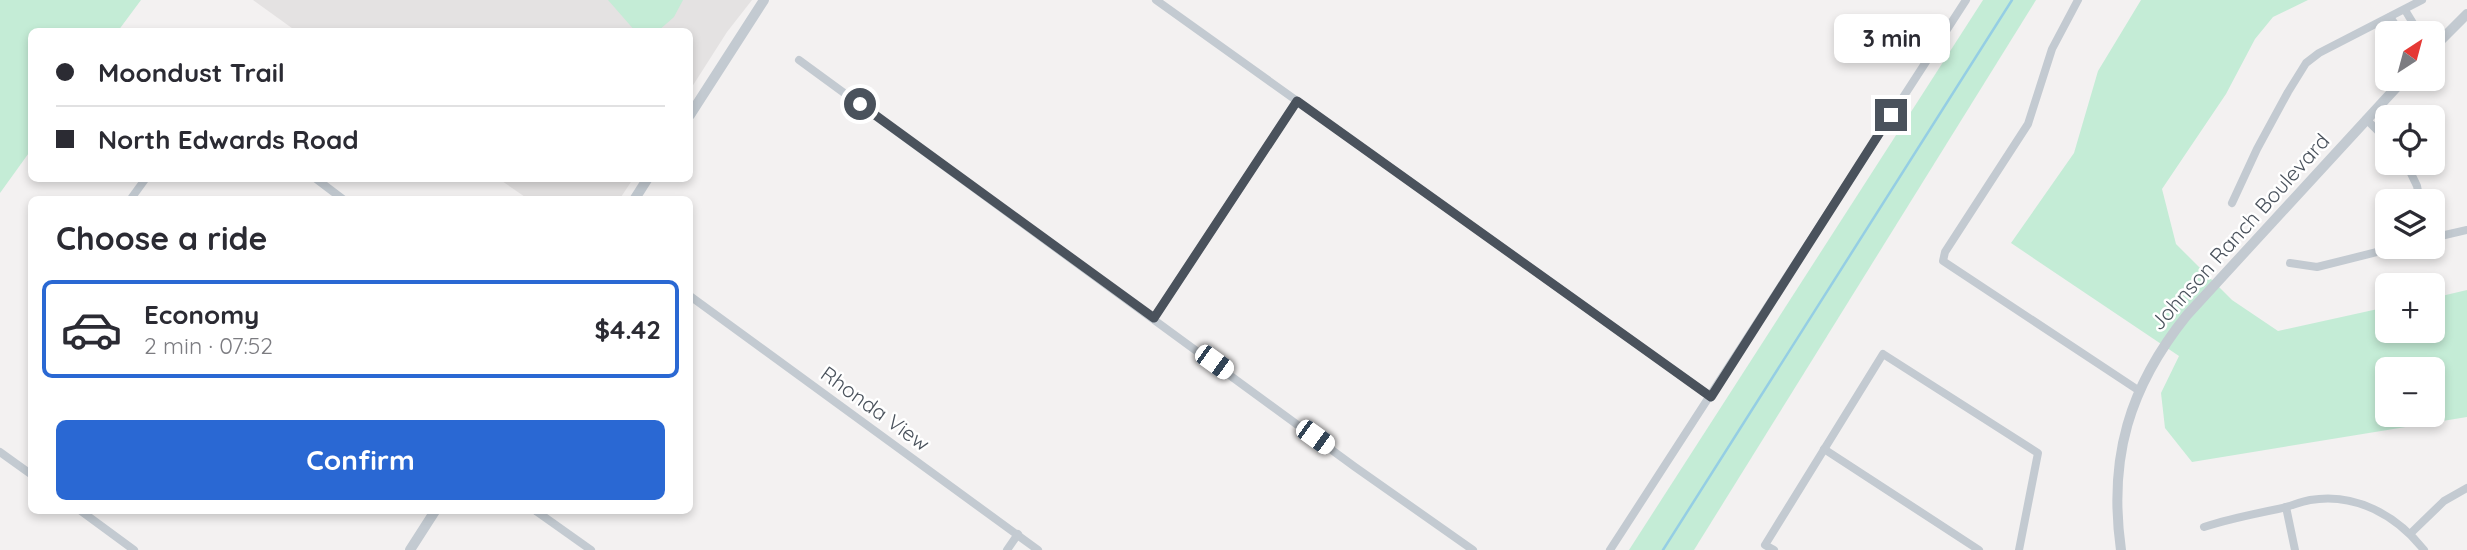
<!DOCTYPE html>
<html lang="en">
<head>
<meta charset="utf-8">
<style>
  body { margin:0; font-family:Quicksand,sans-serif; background:#f7f7f7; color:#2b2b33; height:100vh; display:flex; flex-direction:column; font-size:26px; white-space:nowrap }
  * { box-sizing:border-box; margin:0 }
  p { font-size:23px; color:#7c7c81 }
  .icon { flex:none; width:38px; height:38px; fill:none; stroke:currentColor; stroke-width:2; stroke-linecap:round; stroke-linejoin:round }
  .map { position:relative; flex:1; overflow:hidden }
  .details { position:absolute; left:28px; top:196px; width:665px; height:318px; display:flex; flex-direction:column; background:#fff; border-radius:10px; box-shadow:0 4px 10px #0003 }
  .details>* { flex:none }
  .guide { position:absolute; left:28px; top:28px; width:665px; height:154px; border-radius:10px; box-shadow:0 4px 10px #0003; display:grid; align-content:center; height:154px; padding:0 28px; background:#fff }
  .needle { width:46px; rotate:36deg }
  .buttons { position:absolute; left:2375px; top:21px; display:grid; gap:14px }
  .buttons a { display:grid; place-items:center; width:70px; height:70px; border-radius:10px; background:#fff; box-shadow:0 4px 10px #0003; font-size:35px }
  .end { position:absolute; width:32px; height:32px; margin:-16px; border:9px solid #4a525c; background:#fff; box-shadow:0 0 0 4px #fff }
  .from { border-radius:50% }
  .bubble { position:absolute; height:49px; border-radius:10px; background:#fff; box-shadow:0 4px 10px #0003; font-size:23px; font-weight:800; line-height:49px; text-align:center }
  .car { position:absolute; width:21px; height:42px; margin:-21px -10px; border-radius:9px; box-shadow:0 0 5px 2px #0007; background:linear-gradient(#fff 24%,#345 0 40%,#fff 0 76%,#345 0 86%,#fff 0) }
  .guide b { display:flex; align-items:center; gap:24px; height:66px; font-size:26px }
  .guide b+b { border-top:2px solid #e1e1e2 }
  .guide i { width:18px; height:18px; background:#2b2b33 }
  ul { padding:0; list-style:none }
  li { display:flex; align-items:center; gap:21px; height:98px; margin:0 14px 10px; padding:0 14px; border:4px solid transparent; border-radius:10px }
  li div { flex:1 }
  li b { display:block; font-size:26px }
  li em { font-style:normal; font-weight:800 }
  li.selected { border-color:#2a68d3 }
  li>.icon { width:63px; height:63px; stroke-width:1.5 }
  h2 { padding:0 28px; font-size:32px; line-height:84px }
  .action { display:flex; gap:14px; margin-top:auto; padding:14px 28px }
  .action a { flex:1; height:80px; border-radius:10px; background:#2a68d3; color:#fff; font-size:28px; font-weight:800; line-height:80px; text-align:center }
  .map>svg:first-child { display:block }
  .education { fill:#e4e2e2 }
  .green { fill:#c4ecd6; fill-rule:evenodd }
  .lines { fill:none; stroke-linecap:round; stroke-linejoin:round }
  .stream { stroke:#95cee4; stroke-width:2.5 }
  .minor { stroke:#c3cad1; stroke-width:8 }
  .tertiary { stroke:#c3cad1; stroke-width:10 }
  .route { stroke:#4a525c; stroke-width:9 }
  .labels { text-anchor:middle; stroke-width:5; stroke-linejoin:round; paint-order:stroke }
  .street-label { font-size:21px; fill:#4a525c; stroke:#fff }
</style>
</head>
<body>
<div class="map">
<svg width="2467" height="550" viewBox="0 0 2467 550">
  <rect width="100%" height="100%" fill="#f3f1f1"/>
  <!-- education -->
  <g class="education">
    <path d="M253,0H752L727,32L690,90V32L296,31Z"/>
    <path d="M499,179H633L619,200L528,199Z"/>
  </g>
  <!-- green -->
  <g class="green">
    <path d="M0,0H141L118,31L32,32L31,150L0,193Z"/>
    <path d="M608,0H683L674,17L658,31L636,32Z"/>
    <path d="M1983,0H2036L1694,550H1629Z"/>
    <path d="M2141,0H2308L2273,17L2255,39L2226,94L2162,189L2176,244L2232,300L2278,331L2387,307V331H2432L2433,298L2467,290V417L2192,462L2165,428L2161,393L2179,356L2011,243L2074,153L2098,71ZM2387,369H2432V415H2387Z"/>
  </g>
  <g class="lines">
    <!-- stream -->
    <path class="stream" d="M1663,550L2012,0"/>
    <!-- minor -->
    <g class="minor">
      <path d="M1156,0L1711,397"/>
      <path d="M2078,0L2052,49L2028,124L1945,252L1943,261L2138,390"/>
      <path d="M2405,10L2419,33"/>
      <path d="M2390,17L2401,33"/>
      <path d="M799,60L1355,467L1473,550"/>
      <path d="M2366,119L2387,140"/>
      <path d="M2406,163L2417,186L2420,201"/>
      <path d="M315,178L344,200"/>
      <path d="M130,200L146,178"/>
      <path d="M2232,203L2257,149L2288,92L2306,63L2319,53L2422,0"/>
      <path d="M2432,238L2467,230"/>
      <path d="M2290,263L2317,267L2397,247"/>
      <path d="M690,296L1038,550"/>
      <path d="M1154,318L1297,101"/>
      <path d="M1824,449L1979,550"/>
      <path d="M0,452L32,475"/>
      <path d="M2286,507L2295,550"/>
      <path d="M81,511L134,550"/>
      <path d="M536,511L591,550"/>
      <path d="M2204,527C2228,519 2253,514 2278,509C2289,507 2299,502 2310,500C2356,492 2397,516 2424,550"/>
      <path d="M2411,533L2444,501L2467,488"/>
      <path d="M1007,550L1018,534"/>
      <path d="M1610,550L1966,0"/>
      <path d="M1774,550L1765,545L1883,354L2038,453L2019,550"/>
    </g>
    <!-- tertiary -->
    <g class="tertiary">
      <path d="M2432,49L2467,14"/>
      <path d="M690,115L764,0"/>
      <path d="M634,200L648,178"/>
      <path d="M410,550L435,511"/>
      <path d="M2121,550C2108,458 2129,387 2187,315L2404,79"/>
    </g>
  </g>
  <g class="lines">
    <!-- route -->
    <path class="route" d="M860,104L1154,318L1297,101L1711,397L1891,115"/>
  </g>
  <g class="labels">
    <!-- street labels -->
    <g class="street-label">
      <text transform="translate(2240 232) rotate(-48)" y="7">Johnson Ranch Boulevard</text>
      <text transform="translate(875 409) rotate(36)" y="7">Rhonda View</text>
    </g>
  </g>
</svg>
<div class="buttons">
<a><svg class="needle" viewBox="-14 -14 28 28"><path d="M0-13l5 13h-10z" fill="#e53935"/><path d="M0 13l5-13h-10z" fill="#7c7c81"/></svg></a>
<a><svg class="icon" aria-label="locate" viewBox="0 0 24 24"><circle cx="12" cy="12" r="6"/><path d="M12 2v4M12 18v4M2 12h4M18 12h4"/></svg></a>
<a><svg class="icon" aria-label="layers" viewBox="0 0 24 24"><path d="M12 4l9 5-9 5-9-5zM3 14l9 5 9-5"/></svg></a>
<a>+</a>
<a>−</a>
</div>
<i class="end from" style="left:860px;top:104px"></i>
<i class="end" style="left:1891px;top:115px"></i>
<div class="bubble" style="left:1834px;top:14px;width:116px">3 min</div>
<i class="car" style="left:1214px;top:362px;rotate:126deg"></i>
<i class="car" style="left:1315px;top:437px;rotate:126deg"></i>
<div class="guide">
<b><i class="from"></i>Moondust Trail</b>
<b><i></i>North Edwards Road</b>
</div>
<section class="details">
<h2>Choose a ride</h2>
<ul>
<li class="selected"><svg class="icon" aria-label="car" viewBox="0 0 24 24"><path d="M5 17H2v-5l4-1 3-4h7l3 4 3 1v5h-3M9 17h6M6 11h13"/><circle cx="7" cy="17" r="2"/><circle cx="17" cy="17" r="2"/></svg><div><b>Economy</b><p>2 min · 07:52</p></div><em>$4.42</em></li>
</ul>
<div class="action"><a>Confirm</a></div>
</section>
</div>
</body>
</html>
